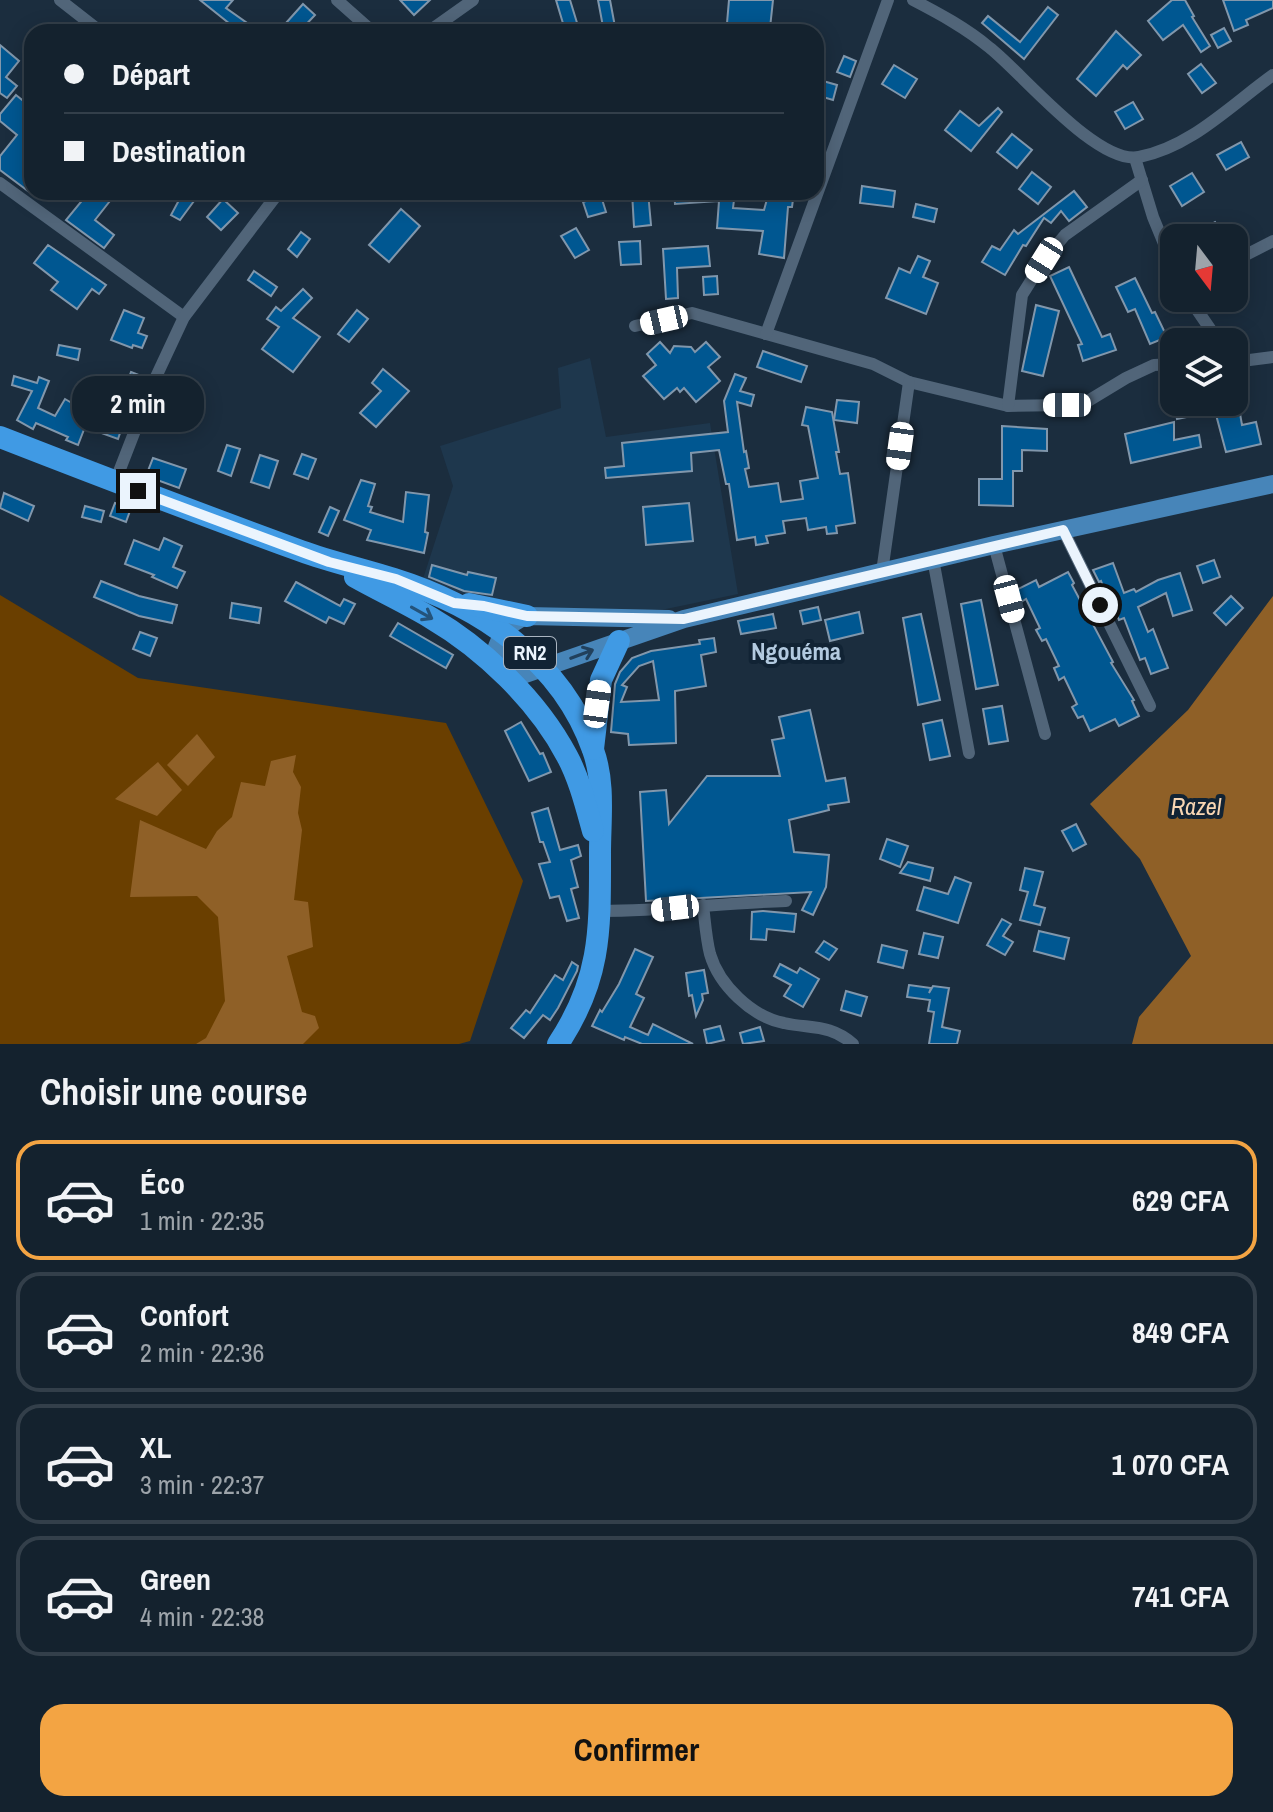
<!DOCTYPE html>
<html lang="fr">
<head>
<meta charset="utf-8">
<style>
  body { margin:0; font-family:"Archivo Narrow",sans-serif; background:#1d2a36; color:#f1f3f6; height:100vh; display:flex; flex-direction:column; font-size:30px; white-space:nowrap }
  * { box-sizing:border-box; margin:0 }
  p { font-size:26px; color:#9da4aa }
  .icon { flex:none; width:44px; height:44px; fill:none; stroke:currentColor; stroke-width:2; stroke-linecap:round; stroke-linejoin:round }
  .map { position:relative; height:1044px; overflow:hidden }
  .panel { display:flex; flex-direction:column; background:#14222e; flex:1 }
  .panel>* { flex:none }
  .hud { position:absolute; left:24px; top:24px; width:800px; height:176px; border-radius:24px; box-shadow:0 4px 20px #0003,0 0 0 2px #333f4a; display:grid; align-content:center; height:176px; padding:0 40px; background:#14222e }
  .needle { width:52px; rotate:164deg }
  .controls { position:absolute; left:1160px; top:224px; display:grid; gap:16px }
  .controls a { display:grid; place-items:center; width:88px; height:88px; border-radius:16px; background:#14222e; box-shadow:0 4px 20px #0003,0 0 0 2px #333f4a; font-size:40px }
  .end { position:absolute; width:36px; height:36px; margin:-18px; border:10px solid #ebf4fd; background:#111; box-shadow:0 0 0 4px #111 }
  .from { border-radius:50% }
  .bubble { position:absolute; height:56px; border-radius:24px; background:#14222e; box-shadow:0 4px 20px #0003,0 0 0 2px #333f4a; font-size:26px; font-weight:800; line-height:56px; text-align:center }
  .car { position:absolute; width:24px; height:48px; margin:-24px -12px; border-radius:10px; box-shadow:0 0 6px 2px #0007; background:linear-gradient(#fff 24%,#345 0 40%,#fff 0 76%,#345 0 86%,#fff 0) }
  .hud b { display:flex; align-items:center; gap:28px; height:76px; font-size:30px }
  .hud b+b { border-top:2px solid #333f4a }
  .hud i { width:20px; height:20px; background:#f1f3f6 }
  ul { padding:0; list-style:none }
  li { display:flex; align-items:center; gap:24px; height:120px; margin:0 16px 12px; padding:0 24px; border:4px solid #333f4a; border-radius:24px }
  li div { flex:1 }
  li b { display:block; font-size:30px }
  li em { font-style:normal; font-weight:800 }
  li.current { border-color:#f3a443 }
  li>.icon { width:72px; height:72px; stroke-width:1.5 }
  h2 { padding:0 40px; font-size:36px; line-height:96px }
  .cta { display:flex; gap:16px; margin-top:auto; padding:16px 40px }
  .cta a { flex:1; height:92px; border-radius:24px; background:#f3a443; color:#111; font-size:32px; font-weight:800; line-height:92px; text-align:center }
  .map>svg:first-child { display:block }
  .built { fill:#1e374d }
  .green { fill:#6a3f00 }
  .water { fill:#8f6027 }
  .building { fill:#005791; stroke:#8197ac; stroke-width:2; fill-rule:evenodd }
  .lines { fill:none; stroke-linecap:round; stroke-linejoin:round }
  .street { stroke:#516579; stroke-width:12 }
  .primary { stroke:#4785b9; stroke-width:18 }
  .highway { stroke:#409ae4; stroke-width:22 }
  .oneway { stroke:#24537a }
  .oneway2 { stroke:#21405c }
  .route { stroke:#ebf4fd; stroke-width:10 }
  .labels { text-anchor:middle; stroke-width:8; stroke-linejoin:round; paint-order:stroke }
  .shield { fill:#112334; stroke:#aab5c1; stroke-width:2 }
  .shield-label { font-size:20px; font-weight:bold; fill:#ebf4fd }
  .neighbourhood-label { font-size:24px; font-weight:bold; fill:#b3cae0; stroke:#112334 }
  .water-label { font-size:24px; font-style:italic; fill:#f8d6b3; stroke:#112334 }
</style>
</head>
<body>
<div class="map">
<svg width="1273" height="1044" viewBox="0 0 1273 1044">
  <rect width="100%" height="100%" fill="#1b2d3e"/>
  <!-- built -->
  <path class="built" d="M590,358L606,437L710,423L738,594L666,609L604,612L507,606L422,582L453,486L440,446L561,408L558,368Z"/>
  <!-- green -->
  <path class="green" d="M0,595L138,678L446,723L523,881L470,1041L459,1044H0Z"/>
  <!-- water -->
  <g class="water">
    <path d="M1273,596V1044H1132L1139,1017L1191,956L1140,859L1090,804L1188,710Z"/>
    <path d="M197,734L215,757L188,786L167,765Z"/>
    <path d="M296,755L293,772L301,787L298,813L302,830L294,900L308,902L313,947L287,956L302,1012L315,1016L319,1028L303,1044H196L206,1038L225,1001L218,917L197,896L130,897L140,820L206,849L217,831L232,817L241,782L265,786L271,761Z"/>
    <path d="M158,762L182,790L157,816L115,799Z"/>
  </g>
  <!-- building -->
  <g class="building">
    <path d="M200,0H233L226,8L260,32H240Z"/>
    <path d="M400,0H430L414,15Z"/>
    <path d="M556,0H570L578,26L565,30Z"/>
    <path d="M598,0H610L616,32H604Z"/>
    <path d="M729,0H773L770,28L727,23Z"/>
    <path d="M1172,0H1185L1194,16L1192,17L1210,46L1201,52L1183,25L1163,40L1148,21Z"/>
    <path d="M1223,0H1273V8L1246,20L1248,25L1234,31Z"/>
    <path d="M303,4L315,15L299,32H296L286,23Z"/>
    <path d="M1048,7L1058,15L1024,59L982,23L988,16L1020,42Z"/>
    <path d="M1224,28L1231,41L1218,48L1211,35Z"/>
    <path d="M1116,31L1141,55L1127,69L1123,65L1096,96L1077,79Z"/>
    <path d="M0,45L19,61L6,77L17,86L7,98L0,93Z"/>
    <path d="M844,56L856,61L850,77L837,72Z"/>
    <path d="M1201,64L1216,83L1202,93L1188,74Z"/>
    <path d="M894,65L917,79L905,98L882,84Z"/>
    <path d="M816,79L837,85L833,100L816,95Z"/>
    <path d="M16,95L32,108V194L0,170V156L17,135L0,121V114Z"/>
    <path d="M1133,102L1143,119L1125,129L1115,112Z"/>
    <path d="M998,108L1002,112L971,151L945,130L960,111L979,126Z"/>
    <path d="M1012,134L1032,150L1017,168L997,152Z"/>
    <path d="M1241,142L1249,157L1226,170L1217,155Z"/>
    <path d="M1032,172L1051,187L1038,204L1019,189Z"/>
    <path d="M1192,173L1204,192L1182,206L1170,186Z"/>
    <path d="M862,186L895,191L893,207L860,203Z"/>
    <path d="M1074,191L1087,207L1069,221L1061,211L1051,223L1044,218L1026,246L1023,245L1005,275L982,262L992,246L1000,250L1014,230L1018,234Z"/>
    <path d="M89,192H117L95,220L114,235L104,248L66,220Z"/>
    <path d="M163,192H182L194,201L180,220L171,215L178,202Z"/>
    <path d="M632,192H648L651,225L634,227Z"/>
    <path d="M674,192H740V200H734L733,208L764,210L769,192H794L792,207H788L784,258L759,254L763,231L717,228L719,201L675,204Z"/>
    <path d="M601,196L606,212L588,217L583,202Z"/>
    <path d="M223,199L238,213L221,230L207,217Z"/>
    <path d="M916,204L937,209L934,222L913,217Z"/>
    <path d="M401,209L420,226L389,262L369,245Z"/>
    <path d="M1215,222L1224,238H1205L1201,230Z"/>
    <path d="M576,228L589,250L575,258L561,236Z"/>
    <path d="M301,232L310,239L297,257L288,249Z"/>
    <path d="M640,241L641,264L621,265L619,242Z"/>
    <path d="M48,245L106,285L99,294L92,289L77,309L51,290L58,282L34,263Z"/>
    <path d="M708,246L710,266L677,268L678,298L666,299L663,249Z"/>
    <path d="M918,256L930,261L923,277L938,283L926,314L886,298L899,268L910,273Z"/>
    <path d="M1069,267L1102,337L1110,334L1116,350L1083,361L1078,345L1082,344L1050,276Z"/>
    <path d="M254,271L277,287L271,296L248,280Z"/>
    <path d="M717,276L718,294L704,295L703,277Z"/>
    <path d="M1135,278L1152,313L1155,312L1167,337L1150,344L1135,309L1128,312L1116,287Z"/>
    <path d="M303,289L312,298L293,318L320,337L293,372L262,349L279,327L267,319L276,307L281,311Z"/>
    <path d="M1036,305L1059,311L1043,376L1022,371Z"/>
    <path d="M124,310L144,318L138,333L147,336L142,348L133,345L132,348L111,340Z"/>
    <path d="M357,310L368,319L349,342L338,334Z"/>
    <path d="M660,342L670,353L674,346L691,347L695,352L706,342L720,357L708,367L720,381L696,402L684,388L680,392L677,388L664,399L643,376L656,365L647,354Z"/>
    <path d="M59,345L80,349L78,360L57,355Z"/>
    <path d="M763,351L807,366L801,382L757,367Z"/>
    <path d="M383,369L409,391L376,427L360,413L381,391L372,383Z"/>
    <path d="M131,372L144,377L136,396L133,395L118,439L85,427L78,445L66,440L68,437L36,423L33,429L17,420L32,391L12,385L14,376L37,383L39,377L49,381L38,408L55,416L65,399L101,420L109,399L120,402Z"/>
    <path d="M735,374L746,378L740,391L754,395L751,406L737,402L744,452L746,451L749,468L745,469L749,487L778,483L781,502L803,499L800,481L818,478L808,426L802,425L806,407L832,412L839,452H836L840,474L848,473L855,523L836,526L837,533L827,534L826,527L808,530L806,518L783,521L785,533L766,536L768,543L756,545L755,537L737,540L729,484H726L719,450L691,453L692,471L606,478L605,468L624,466L622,443L728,432L724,401Z"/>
    <path d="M837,400L859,402L857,423L834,420Z"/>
    <path d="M1174,402H1238L1242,425L1256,422L1261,444L1226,452L1215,411L1177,419Z"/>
    <path d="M1174,422V440L1199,435L1201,447L1131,463L1125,434Z"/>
    <path d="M1002,426L1047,429V451L1022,450V471H1013V506L979,505V479H1002Z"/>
    <path d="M227,445L240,449L231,476L218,471Z"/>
    <path d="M302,454L316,459L308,479L294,474Z"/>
    <path d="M260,455L278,461L269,488L251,482Z"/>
    <path d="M153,458L186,469L179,488L146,476Z"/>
    <path d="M361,480L375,484L368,506L372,507L370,512L403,522L406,492L429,495L425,532L428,533L424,553L367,540L371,530L344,520Z"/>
    <path d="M4,493L34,506L28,521L0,508Z"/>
    <path d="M115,503L131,508L126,522L110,516Z"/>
    <path d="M689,503L693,541L646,545L643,507Z"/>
    <path d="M85,506L104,511L101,522L82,517Z"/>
    <path d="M330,507L339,511L328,536L319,532Z"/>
    <path d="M164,538L182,546L173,567L185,572L177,588L152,577L154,575L125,564L134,540L159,550Z"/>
    <path d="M1214,560L1220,577L1203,583L1197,566Z"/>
    <path d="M1113,563L1124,593L1134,589L1136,592L1158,580L1180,573L1192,610L1173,616L1166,593L1138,607L1148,632L1153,629L1168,668L1151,674L1145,658L1140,660L1124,618L1119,620L1110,596L1107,597L1101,581L1099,582L1093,570Z"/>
    <path d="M432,565L467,575L468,572L496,578L492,595L464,591L429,577Z"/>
    <path d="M1068,572L1074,583L1072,585L1113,662L1111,663L1134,700L1132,701L1139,716L1119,726L1115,719L1090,731L1083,716L1078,718L1072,707L1077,704L1064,677L1059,680L1054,668L1059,666L1046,639L1042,641L1036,630L1040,628L1026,599L1021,602L1016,590L1036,580L1039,587Z"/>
    <path d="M101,581L139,596L177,605L172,623L139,616L94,597Z"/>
    <path d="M296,582L340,606L344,599L355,604L344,624L329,617L326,623L285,601Z"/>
    <path d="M1231,596L1243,608L1226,625L1214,613Z"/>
    <path d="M981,600L998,685L976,689L961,604Z"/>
    <path d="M232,603L261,608L259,623L230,618Z"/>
    <path d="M818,607L821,620L803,624L800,611Z"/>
    <path d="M859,612L863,633L830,641L825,620Z"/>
    <path d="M773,614L776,628L741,634L738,621Z"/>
    <path d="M921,614L940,700L918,705L903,618Z"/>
    <path d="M398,623L453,655L446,668L390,636Z"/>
    <path d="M140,632L157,638L150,656L133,649Z"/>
    <path d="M714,638L716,652L701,655L706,686L675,691L676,743L629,745L628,734L611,732L615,684L620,672L632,658L651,651L700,644L699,640ZM653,661L659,700L621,702L627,687L622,685L639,666Z"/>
    <path d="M1002,706L1008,741L989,744L983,709Z"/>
    <path d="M810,710L826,781L845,778L849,802L828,805L829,810L789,820L794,852L829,855L826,887L813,915L802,910L811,892L646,901L640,792L666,790L669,824L707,776H780L772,740L784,738L779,717Z"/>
    <path d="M942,720L950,756L930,760L923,724Z"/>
    <path d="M521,722L540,754L543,753L551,772L529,781L505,731Z"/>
    <path d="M548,808L560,850L578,845L581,856L571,860L578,887L571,889L579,918L567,921L559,896L550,898L539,864L550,862L543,842H540L532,813Z"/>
    <path d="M1076,824L1086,844L1073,851L1062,831Z"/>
    <path d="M887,839L908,846L900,867L880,859Z"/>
    <path d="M908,862L933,868L930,881L900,873Z"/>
    <path d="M1025,868L1043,872L1034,905L1045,908L1040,925L1020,920L1028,892L1020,890Z"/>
    <path d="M955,877L971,883L958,923L917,910L924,887L948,894Z"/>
    <path d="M763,911L796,914L794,932L767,929L766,940L751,939L752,912Z"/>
    <path d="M1002,919L1011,924L1003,936L1013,942L1005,955L987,945Z"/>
    <path d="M1039,931L1069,938L1064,959L1034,951Z"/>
    <path d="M924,933L943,937L938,958L919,954Z"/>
    <path d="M824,941L837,949L829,960L816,952Z"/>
    <path d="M882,945L907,951L903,968L878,962Z"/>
    <path d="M635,949L653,957L636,994L644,998L630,1027L648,1035L653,1024L693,1044H642L625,1037L624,1040L592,1026L600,1010L602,1012L619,984Z"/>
    <path d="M572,962L578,966L577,971L558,1008L550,1020L543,1015L524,1038L511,1028L526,1010L530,1013L555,975L563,980Z"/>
    <path d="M780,964L797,973L800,968L819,979L803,1007L784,996L791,985L774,976Z"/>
    <path d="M704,970L708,993L702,994L703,1000L696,1016L692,995L689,996L686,973Z"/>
    <path d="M909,985L931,988L929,993L933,986L949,988L942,1027L960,1031L957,1044H929L934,1012L928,1011L930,1000L907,997Z"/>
    <path d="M846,991L867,997L861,1016L841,1010Z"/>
    <path d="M720,1026L724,1040L707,1044L704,1030Z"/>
    <path d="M760,1027L764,1041L743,1044L740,1033Z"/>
  </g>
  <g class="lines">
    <!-- street -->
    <g class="street">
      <path d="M60,0L101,32"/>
      <path d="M337,0L373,32"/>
      <path d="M913,0C940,14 966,28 990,48C1022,73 1097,165 1139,157C1191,147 1231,105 1273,75"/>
      <path d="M428,32L473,0"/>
      <path d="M1135,158L1153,217L1174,268"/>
      <path d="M0,183L184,317"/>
      <path d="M1234,261L1273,241"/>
      <path d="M1189,298L1219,342"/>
      <path d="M635,326L692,313L873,364L909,382L1008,406L1067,405L1088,401L1126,378L1154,365L1174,364"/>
      <path d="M766,334L888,0"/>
      <path d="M1234,362L1273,357"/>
      <path d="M1008,406L1022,295L1044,260L1065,235L1142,180"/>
      <path d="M115,482L155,379L184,317L279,192"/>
      <path d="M1063,530L1150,706"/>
      <path d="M994,545L1045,734"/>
      <path d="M933,559L969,753"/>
      <path d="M882,572L909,382"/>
      <path d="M703,905C705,921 706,938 710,954C719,985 752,1017 784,1023C811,1029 830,1024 853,1044"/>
      <path d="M602,911C663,911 724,903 786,901"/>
    </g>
    <!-- primary -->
    <g class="primary">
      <path d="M492,665C497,642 503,624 527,616L669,619"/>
      <path d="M508,680L684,619L994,545L1273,484"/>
    </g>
    <!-- highway -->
    <g class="highway">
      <path d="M0,437C100,476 200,514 301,551C331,562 363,569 394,579C480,606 562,661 593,750C605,783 600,819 600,853C600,928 602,978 558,1044"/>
      <path d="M355,577C380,591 406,603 431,618C484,649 538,701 567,756C579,778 586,806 593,831"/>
      <path d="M469,604L527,616"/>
      <path d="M593,749L601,680L619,641"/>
    </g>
  </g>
  <!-- one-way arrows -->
  <defs><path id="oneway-shaft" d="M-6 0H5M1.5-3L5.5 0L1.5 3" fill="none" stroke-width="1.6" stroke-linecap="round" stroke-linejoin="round" transform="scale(2)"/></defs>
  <use class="oneway" href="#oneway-shaft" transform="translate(422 613) rotate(29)"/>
  <use class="oneway2" href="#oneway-shaft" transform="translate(582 654) rotate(-21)"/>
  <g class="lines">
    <!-- route -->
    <path class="route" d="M138,491L329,562L396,579L454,603L484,606L527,616L684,619L1063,530L1100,605"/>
  </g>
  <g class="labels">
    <!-- shield labels -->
    <rect class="shield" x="504" y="637" width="52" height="32" rx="6"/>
    <g class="shield-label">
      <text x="530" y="660">RN2</text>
    </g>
    <!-- neighbourhood labels -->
    <g class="neighbourhood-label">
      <text x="796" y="660">Ngouéma</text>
    </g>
    <!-- water labels -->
    <g class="water-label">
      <text x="1196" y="815">Razel</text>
    </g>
  </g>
</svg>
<div class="controls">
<a><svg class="needle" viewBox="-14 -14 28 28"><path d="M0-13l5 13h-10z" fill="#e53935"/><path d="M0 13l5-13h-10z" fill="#9da4aa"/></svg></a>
<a><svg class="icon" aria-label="layers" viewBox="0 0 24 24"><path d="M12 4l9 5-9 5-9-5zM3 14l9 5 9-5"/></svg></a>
</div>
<i class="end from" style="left:1100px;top:605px"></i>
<i class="end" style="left:138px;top:491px"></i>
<div class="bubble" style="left:72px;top:376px;width:132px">2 min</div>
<i class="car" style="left:1044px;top:260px;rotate:212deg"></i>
<i class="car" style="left:664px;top:320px;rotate:257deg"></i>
<i class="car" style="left:1067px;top:405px;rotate:270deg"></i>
<i class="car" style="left:900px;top:446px;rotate:188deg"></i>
<i class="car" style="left:1009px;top:599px;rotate:165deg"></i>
<i class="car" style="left:597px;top:704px;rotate:8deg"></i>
<i class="car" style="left:675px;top:908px;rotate:263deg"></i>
<div class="hud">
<b><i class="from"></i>Départ</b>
<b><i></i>Destination</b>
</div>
</div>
<section class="panel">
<h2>Choisir une course</h2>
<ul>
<li class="current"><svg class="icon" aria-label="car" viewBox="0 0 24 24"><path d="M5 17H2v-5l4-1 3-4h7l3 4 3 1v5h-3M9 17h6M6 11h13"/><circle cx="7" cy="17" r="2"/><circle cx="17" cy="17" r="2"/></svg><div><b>Éco</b><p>1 min · 22:35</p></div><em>629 CFA</em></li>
<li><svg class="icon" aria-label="car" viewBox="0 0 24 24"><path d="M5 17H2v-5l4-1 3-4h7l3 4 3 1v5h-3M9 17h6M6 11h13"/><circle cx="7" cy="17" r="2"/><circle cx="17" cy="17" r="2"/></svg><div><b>Confort</b><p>2 min · 22:36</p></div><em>849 CFA</em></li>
<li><svg class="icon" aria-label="car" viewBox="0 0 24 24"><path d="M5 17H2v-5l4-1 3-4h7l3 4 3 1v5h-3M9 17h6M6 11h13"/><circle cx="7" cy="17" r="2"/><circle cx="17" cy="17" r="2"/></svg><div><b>XL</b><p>3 min · 22:37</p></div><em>1 070 CFA</em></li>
<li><svg class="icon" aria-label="car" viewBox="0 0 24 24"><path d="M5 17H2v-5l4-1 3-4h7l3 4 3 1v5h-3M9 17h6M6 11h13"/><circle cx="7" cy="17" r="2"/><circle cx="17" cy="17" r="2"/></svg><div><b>Green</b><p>4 min · 22:38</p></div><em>741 CFA</em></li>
</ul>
<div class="cta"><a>Confirmer</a></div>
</section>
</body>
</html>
